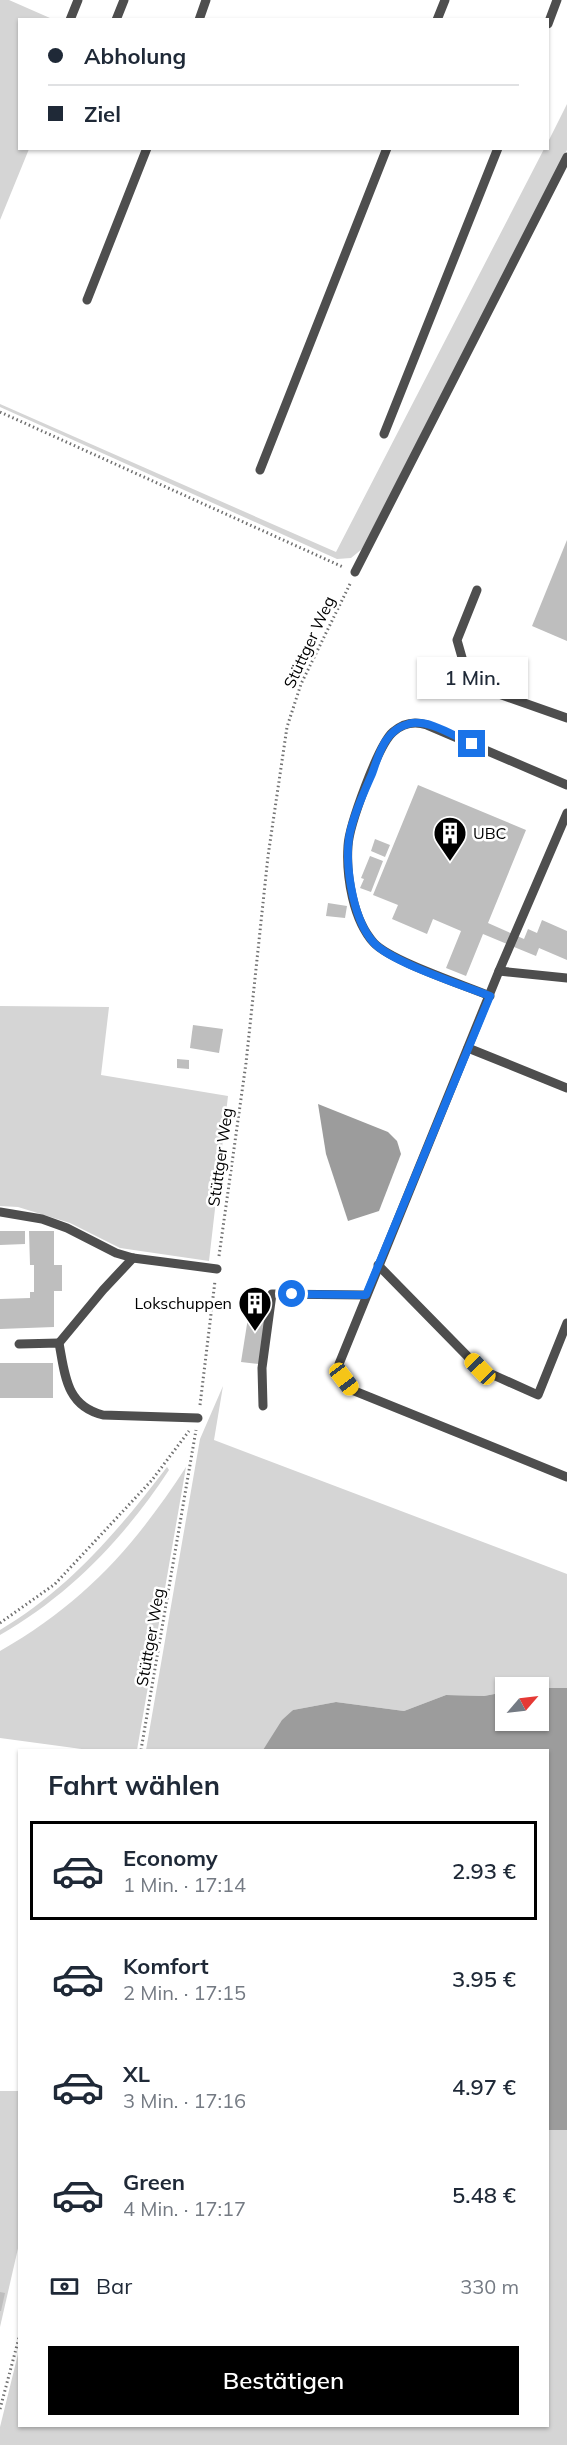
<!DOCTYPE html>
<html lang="de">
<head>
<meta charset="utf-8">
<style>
  body { margin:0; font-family:Mulish,sans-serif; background:#f6f6f7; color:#1f2937; height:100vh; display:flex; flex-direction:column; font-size:22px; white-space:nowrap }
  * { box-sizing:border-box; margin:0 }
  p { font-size:20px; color:#747a83 }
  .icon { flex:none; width:33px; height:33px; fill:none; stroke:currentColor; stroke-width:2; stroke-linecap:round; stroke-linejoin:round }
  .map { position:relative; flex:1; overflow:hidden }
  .details { position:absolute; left:18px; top:1749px; width:531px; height:678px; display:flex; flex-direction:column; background:#fff; border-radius:0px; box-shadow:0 2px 4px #0004 }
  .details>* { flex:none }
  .banner { position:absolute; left:18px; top:18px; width:531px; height:132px; border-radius:0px; box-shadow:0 2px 4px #0004; display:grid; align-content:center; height:132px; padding:0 30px; background:#fff }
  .needle { width:39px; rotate:62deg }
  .fabs { position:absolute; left:495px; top:1677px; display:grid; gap:12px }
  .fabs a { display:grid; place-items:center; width:54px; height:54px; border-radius:0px; background:#fff; box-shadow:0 2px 4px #0004; font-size:30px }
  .end { position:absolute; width:27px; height:27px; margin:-14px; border:8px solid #1a73e8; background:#fff; box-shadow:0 0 0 3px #fff }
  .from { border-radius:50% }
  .bubble { position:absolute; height:42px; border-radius:0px; background:#fff; box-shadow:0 2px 4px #0004; font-size:20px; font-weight:600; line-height:42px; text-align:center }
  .car { position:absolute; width:18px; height:36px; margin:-18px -9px; border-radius:8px; box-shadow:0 0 4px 2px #0007; background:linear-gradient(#f5c518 24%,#345 0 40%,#f5c518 0 76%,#345 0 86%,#f5c518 0) }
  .banner b { display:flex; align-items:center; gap:21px; height:57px; font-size:22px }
  .banner b+b { border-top:2px solid #e0e1e3 }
  .banner i { width:15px; height:15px; background:#1f2937 }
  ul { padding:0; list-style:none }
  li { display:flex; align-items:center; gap:18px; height:99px; margin:0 12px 9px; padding:0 18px; border:3px solid transparent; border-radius:0px }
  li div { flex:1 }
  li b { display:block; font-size:22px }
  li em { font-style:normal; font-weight:600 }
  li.active { border-color:#000 }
  li>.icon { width:54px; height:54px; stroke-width:1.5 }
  h2 { padding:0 30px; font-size:27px; line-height:72px }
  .pay { display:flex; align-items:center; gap:15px; height:66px; padding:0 30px; font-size:22px }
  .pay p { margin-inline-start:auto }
  .primary-button { display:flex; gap:12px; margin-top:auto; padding:12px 30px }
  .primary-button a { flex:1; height:69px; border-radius:0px; background:#000; color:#fff; font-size:24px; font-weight:600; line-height:69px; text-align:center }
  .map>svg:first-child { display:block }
  .green { fill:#d5d5d5 }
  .water { fill:#9c9c9c }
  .building { fill:#bebebe }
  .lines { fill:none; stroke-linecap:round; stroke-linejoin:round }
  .path { stroke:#707070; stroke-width:3; stroke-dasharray:1.5 3; stroke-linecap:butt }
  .lane { stroke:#4e4e4e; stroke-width:9 }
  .route { stroke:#1a73e8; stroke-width:8 }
  .labels { text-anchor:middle; stroke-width:5; stroke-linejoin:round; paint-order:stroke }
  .street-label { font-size:16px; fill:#000; stroke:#fff }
  .poi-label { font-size:16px; fill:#000; stroke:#fff; text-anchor:start }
</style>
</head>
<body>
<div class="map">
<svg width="567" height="2445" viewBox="0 0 567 2445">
  <rect width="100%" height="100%" fill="#fff"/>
  <!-- green -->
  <g class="green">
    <path d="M0,0H9L50,18V19L20,20V148L29,149L0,220Z"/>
    <path d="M567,104V150L362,549L351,558L337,559L0,407V404L336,552L544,149L548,148V142Z"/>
    <path d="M0,1006L109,1007L101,1075L228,1096L209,1261L120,1248L70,1223L18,1207L0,1206Z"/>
    <path d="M223,1386L214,1440L567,1574V1688H506L505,1692L484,1696L446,1695L404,1711L336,1702L293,1710L263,1750H146L200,1439Z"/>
    <path d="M167,1467L169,1470C125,1537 70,1595 0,1635V1630C69,1589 119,1530 167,1467Z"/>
    <path d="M186,1467L137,1750H89L0,1738V1651C84,1603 134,1547 186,1467Z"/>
    <path d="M0,2091H19V2244L0,2327Z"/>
    <path d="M548,2130H567V2445H0V2427L19,2350L20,2426H548Z"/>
  </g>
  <!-- water -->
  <g class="water">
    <path d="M318,1104L388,1132L397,1141L401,1154L379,1211L348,1221L326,1154Z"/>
    <path d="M539,1688H567V2130H548V1750H263L282,1720L293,1710L336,1702L404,1711L446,1695L484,1696L505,1692L506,1720H538Z"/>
  </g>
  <!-- building -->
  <g class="building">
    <path d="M567,540V641L532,626Z"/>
    <path d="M418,785L526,830L488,923L524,939L528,929L537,933L542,920L567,931V960L539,948L536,956L483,934L466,976L446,968L461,931L433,919L427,934L392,919L398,905L373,895Z"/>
    <path d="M375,839L390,845L385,857L371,851Z"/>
    <path d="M370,856L383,861L371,892L360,888L364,879L361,878Z"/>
    <path d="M328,903L347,906L345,918L326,916Z"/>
    <path d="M193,1025L223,1029L219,1053L190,1048Z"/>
    <path d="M177,1059L189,1060V1069L177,1068Z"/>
    <path d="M0,1231H25V1244L0,1245Z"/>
    <path d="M29,1231H54V1265H62V1291H54V1327L0,1329V1299L30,1298V1292H34V1265H30Z"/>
    <path d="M251,1299L268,1302L259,1364L241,1362Z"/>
    <rect x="0" y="1363" width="53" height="35"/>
    <path d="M0,2292L5,2293L1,2311H0Z"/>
  </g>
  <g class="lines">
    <!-- path -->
    <g class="path">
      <path d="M0,412L343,567"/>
      <path d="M219,1256L246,1063L268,856L287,727L301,684L351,582"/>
      <path d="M200,1405L215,1281"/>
      <path d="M0,1623L55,1584L152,1480L189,1431"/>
      <path d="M141,1750L196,1430"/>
      <path d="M0,2409L20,2334"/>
    </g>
    <!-- lane -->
    <g class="lane">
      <path d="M70,20L78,0"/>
      <path d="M116,20L124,0"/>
      <path d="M199,20L206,0"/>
      <path d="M437,20L445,0"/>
      <path d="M548,24L557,0"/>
      <path d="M87,300L147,148"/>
      <path d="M384,434L498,148"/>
      <path d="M260,470L387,148"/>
      <path d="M355,572L567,157"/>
      <path d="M477,590L457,640L463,661L478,678L496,693L567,718"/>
      <path d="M567,813L499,971L339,1364L344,1379L352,1390L567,1477"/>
      <path d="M499,971L567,978"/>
      <path d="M490,996C464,985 391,961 374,943C353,920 346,876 348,846C349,826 378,745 393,732C403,723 415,721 427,725L567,785"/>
      <path d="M468,1048L567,1088"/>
      <path d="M0,1212L42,1219L67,1228L116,1253L133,1258L217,1269"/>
      <path d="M378,1265L480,1369L538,1395L567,1323"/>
      <path d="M59,1343L103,1290L133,1258"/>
      <path d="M19,1344L59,1343C65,1375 66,1406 103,1415L198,1418"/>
      <path d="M263,1406L262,1368L272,1294L366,1295"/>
    </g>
  </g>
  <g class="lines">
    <!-- route -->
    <path class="route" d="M292,1294L366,1295L490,996C464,986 391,962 374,943C352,919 342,856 352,825C357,807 365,790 372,774C379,754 385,730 408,724C428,718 454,736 472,744"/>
  </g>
  <!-- icons -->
  <defs>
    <symbol id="building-pin" viewBox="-11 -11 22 30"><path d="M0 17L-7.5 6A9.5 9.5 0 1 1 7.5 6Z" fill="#000" stroke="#fff"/><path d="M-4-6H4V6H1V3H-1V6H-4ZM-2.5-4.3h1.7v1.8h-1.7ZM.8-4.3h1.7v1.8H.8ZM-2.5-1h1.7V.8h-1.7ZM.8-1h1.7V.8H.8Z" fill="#fff"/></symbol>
  </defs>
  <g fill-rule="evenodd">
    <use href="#building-pin" x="431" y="814" width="38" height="52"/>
    <use href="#building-pin" x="236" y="1284" width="38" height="52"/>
  </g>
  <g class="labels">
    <!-- street labels -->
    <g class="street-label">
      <text transform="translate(309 642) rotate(-65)" y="6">Stüttger Weg</text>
      <text transform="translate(220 1157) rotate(-82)" y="6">Stüttger Weg</text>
      <text transform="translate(150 1637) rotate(-80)" y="6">Stüttger Weg</text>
    </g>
    <!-- poi labels -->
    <g class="poi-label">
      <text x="473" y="839">UBC</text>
      <text x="232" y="1309" text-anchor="end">Lokschuppen</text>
    </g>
  </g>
</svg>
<div class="fabs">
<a><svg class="needle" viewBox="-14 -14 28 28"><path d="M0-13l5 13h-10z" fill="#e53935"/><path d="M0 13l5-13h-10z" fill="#747a83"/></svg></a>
</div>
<i class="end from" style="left:292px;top:1294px"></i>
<i class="end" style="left:472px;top:744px"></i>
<div class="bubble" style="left:417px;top:657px;width:111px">1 Min.</div>
<i class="car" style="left:480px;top:1369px;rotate:316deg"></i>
<i class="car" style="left:344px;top:1379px;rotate:143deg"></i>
<div class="banner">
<b><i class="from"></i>Abholung</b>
<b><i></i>Ziel</b>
</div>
<section class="details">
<h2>Fahrt wählen</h2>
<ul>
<li class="active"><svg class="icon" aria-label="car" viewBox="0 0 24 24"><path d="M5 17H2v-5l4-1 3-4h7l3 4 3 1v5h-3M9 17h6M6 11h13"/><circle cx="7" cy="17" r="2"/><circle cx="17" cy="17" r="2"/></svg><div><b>Economy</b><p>1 Min. · 17:14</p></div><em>2.93 €</em></li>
<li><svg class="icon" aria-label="car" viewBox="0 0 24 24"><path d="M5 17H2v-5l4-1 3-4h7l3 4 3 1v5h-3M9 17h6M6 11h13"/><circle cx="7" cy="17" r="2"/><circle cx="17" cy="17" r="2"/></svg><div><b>Komfort</b><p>2 Min. · 17:15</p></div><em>3.95 €</em></li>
<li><svg class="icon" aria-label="car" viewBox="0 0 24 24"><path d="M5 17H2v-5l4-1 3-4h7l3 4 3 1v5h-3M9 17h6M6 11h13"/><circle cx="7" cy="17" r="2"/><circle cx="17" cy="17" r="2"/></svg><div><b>XL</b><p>3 Min. · 17:16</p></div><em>4.97 €</em></li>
<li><svg class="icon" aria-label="car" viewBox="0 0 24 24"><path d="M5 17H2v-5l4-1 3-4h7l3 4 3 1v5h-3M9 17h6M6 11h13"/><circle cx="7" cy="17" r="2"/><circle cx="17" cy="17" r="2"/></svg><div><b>Green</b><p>4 Min. · 17:17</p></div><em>5.48 €</em></li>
</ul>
<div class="pay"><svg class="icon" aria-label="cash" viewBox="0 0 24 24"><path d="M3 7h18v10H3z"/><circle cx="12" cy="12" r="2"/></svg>Bar<p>330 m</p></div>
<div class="primary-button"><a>Bestätigen</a></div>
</section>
</div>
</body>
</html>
